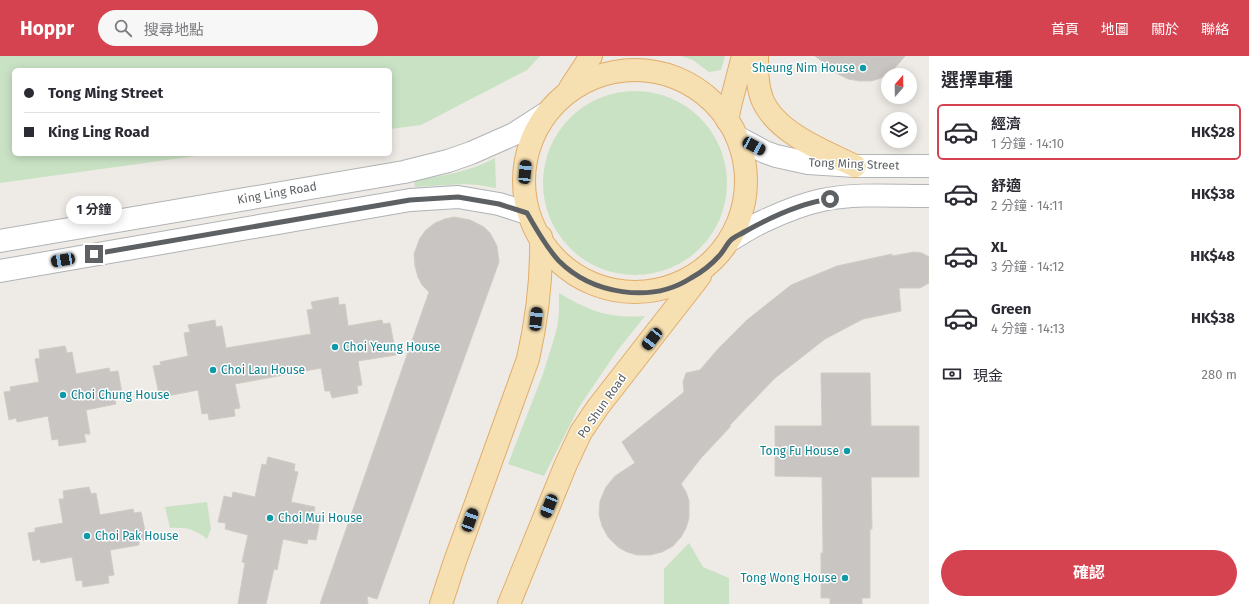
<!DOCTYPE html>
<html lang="zh-TW">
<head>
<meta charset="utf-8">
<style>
  body { margin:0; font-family:"Fira Sans","Noto Sans TC",sans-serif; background:#f7f7f7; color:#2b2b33; height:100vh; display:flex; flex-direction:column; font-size:15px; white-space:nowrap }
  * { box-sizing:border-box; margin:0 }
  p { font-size:13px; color:#7c7c81 }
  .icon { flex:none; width:22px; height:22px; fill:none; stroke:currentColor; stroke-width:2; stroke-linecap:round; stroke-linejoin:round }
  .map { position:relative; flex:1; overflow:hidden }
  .details { display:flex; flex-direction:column; background:#fff; width:320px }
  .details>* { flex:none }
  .hud { position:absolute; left:12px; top:12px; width:380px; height:88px; border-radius:6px; box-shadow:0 2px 10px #0003; display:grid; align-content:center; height:88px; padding:0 12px; background:#fff }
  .needle { width:26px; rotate:20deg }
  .buttons { position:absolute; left:881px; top:12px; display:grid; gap:8px }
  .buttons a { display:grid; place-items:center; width:36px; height:36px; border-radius:50%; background:#fff; box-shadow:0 2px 10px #0003; font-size:20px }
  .end { position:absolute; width:18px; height:18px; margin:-9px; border:5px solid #5d6164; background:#fff; box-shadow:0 0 0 2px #fff }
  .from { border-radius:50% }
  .bubble { position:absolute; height:28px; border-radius:14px; background:#fff; box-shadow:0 2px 10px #0003; font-size:13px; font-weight:700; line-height:28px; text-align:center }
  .car { position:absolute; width:12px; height:24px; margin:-12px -6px; border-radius:5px; box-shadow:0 0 3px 1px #0007; background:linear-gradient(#222 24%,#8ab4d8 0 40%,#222 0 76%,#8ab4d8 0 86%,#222 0) }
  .hud b { display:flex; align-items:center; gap:14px; height:38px; font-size:15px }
  .hud b+b { border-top:1px solid #e1e1e2 }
  .hud i { width:10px; height:10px; background:#2b2b33 }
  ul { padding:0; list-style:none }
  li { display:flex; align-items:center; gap:12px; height:56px; margin:0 8px 6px; padding:0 4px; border:2px solid transparent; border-radius:6px }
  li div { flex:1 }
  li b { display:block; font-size:15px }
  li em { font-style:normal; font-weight:700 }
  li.current { border-color:#d64350 }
  li>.icon { width:36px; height:36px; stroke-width:1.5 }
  h2 { padding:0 12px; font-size:18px; line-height:48px }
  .pay { display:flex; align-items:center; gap:10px; height:44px; padding:0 12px; font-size:15px }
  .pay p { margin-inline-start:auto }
  .primary-button { display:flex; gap:8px; margin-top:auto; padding:8px 12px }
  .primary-button a { flex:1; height:46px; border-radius:24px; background:#d64350; color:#fff; font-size:16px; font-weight:700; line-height:46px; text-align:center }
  header { display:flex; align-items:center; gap:24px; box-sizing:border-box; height:56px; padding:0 20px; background:#d64350; color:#fff }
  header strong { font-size:19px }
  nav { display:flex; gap:22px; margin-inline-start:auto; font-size:14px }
  .search { width:280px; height:36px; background:#f7f7f7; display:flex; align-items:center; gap:10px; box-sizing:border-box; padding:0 14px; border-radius:22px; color:#7c7c81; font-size:15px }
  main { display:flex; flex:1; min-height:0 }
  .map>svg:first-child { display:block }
  .green { fill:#c9e2c4 }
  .building { fill:#c9c5c2; stroke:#d2cbc4 }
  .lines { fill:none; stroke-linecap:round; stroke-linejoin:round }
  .tertiary-casing { stroke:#b0b3b6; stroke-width:24 }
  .secondary-casing { stroke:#b1b5b8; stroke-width:24 }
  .primary-casing { stroke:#e2ac6a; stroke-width:24 }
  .tertiary { stroke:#fff; stroke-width:22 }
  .secondary { stroke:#fff; stroke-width:22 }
  .primary { stroke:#f6e0b2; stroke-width:22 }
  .route { stroke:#5d6164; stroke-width:5 }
  .culture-dot { fill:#0f9aa8; stroke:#fff; stroke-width:1.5 }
  .labels { text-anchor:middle; stroke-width:3; stroke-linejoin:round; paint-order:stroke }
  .culture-label { font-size:12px; fill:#0d838f; stroke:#fff; text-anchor:start }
  .street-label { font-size:12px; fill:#5d6164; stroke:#fff }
</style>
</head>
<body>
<header>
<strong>Hoppr</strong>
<div class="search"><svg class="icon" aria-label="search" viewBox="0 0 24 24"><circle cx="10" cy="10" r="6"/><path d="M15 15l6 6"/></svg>搜尋地點</div>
<nav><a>首頁</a><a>地圖</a><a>關於</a><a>聯絡</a></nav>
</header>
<main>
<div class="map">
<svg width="929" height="548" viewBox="0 0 929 548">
  <rect width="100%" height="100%" fill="#eeeae5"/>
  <!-- green -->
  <g class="green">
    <path d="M0,0H540L527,14L421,69L390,73V14H14V98H210L0,127Z"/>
    <path d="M681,0H725L721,14L709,16L693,4Z"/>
    <circle cx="635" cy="127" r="92"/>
    <path d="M495,102L496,132L478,129L463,128L415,131L414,124C442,120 470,116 495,102Z"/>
    <path d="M559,237C589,255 609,263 645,260L617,295L579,351L544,420L508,408L543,318L552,289L557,272L559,257Z"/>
    <path d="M207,446L211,473L207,483C195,473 186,471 170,472L165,451Z"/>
    <path d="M689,487L703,511L729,522V548H664V513Z"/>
  </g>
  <!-- building -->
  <g class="building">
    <path d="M815,0H905L894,13L881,22L871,25H860L848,23L838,18Z"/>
    <path d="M454,161L470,164L484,171L490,177L497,190L499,206L377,543L367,540L368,548H320L429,236L422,229L418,221L415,210L414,198L420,182L426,174L435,167L445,163Z"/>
    <path d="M914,196L922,197L929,201V227L920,232H899L901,255L863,263L825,283L775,322L729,370H731L701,402L681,428L686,436L689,445V462L686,472L681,481L673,490L662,496L650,499H637L627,496L618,491L608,481L602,470L599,458L600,445L606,431L615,420L635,407L622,386L684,336L683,326L686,317L700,314L718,293L747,264L791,229L837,210L892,198V200Z"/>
    <path d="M338,241L339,249L345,248L348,270L382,264L383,268L390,267L396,299L358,305L362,329L357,330L358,337L332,342L330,335H325L321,312L235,328L240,352L234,353L235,360L209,364L208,357L202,358L198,334L167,340L166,337L159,338L153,310L161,309L160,306L188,300L184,277L190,276L188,269L215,264L216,271L222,270L226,292L311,278L307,254L313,253L311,246Z"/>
    <path d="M65,290L67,297L72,296L76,318L109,312L110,316L118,315L123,343L115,344L116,348L86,354L90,378H84L86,386L59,390L58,383L52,384L48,360L17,366L16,362L9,364L4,336L11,335L10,331L39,326L35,303L40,302L39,294Z"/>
    <path d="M821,317H870L871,370H919V421H871L872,473H870V542H862V548H830V542H821V497H823L822,421L775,420V370H822Z"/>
    <path d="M268,401L295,408L294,415L298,416L291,446L315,451L314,457L321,458L316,484L308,483L307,488L283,483L277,514L274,513L266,548H238L245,507L242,506L248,479L225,473L226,467L218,466L224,440L232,442L233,436L255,441L262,408L266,409Z"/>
    <path d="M89,431L91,438L96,437L100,459L133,453L134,457L141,456L147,484L139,485V489L110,494L114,519L108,520L109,527L83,531L82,524L76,525L72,501L41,507L40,503L33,505L28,477L35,476V472L63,467L59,443H64L63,435Z"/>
  </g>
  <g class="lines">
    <defs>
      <g id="tertiary">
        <path d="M0,185L404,116L448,105L471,97L514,78L545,58"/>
        <path d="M0,215L410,144L458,141L499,148L527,157"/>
      </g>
      <g id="secondary">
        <path d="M737,81L765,96L776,100L808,107L855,110H929"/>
        <path d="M732,183C742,177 753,170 764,165C781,157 803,148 822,144C857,137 894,140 929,140"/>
      </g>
      <g id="primary">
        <path d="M757,0C757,14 757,29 762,43C776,77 824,95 855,110"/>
        <circle cx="635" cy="125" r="111"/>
        <path d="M570,32L591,0"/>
        <path d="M727,64L731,46L743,0"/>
        <path d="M441,548L454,508L528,303C537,263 542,223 541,181"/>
        <path d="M509,548L566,408L581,376L598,351L700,220"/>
      </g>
    </defs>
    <!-- tertiary casing -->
    <use href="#tertiary" class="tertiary-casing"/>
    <!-- secondary casing -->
    <use href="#secondary" class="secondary-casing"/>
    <!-- primary casing -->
    <use href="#primary" class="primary-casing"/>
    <!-- tertiary -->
    <use href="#tertiary" class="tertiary"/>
    <!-- secondary -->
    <use href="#secondary" class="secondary"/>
    <!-- primary -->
    <use href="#primary" class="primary"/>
  </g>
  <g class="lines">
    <!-- route -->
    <path class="route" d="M94,198L410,144L458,141L499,148L527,157C536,173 546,191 559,205C592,238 651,248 691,222C702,216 711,209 719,200C724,195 727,187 732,183C736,180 741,178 746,175C771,161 801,147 830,143"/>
  </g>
  <!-- markers -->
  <g class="culture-dot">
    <circle cx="863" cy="12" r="4"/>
    <circle cx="335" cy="291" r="4"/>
    <circle cx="213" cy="314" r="4"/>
    <circle cx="63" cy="339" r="4"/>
    <circle cx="847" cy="395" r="4"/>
    <circle cx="270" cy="462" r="4"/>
    <circle cx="87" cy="480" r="4"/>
    <circle cx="845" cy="522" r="4"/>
  </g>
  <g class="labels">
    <!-- culture labels -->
    <g class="culture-label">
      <text x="855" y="16" text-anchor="end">Sheung Nim House</text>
      <text x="343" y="295">Choi Yeung House</text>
      <text x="221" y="318">Choi Lau House</text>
      <text x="71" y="343">Choi Chung House</text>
      <text x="839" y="399" text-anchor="end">Tong Fu House</text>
      <text x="278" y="466">Choi Mui House</text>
      <text x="95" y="484">Choi Pak House</text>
      <text x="837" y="526" text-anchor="end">Tong Wong House</text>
    </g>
    <!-- street labels -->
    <g class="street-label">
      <text transform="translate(854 108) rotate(2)" y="4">Tong Ming Street</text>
      <text transform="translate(277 137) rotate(-10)" y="4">King Ling Road</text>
      <text transform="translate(602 350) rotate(-55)" y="4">Po Shun Road</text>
    </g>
  </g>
</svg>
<div class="buttons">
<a><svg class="needle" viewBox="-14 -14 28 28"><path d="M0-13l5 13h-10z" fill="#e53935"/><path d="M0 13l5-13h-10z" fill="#7c7c81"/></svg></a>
<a><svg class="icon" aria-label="layers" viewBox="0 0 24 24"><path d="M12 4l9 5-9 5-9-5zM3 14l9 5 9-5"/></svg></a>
</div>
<i class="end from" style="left:830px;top:143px"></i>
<i class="end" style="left:94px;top:198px"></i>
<div class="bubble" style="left:66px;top:140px;width:56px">1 分鐘</div>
<i class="car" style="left:754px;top:90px;rotate:118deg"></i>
<i class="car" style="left:525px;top:116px;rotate:5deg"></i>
<i class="car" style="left:63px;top:204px;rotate:260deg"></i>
<i class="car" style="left:536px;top:263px;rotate:6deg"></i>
<i class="car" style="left:652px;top:283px;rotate:218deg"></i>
<i class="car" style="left:549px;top:450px;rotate:202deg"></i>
<i class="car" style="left:470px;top:464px;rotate:20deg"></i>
<div class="hud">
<b><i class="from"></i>Tong Ming Street</b>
<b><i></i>King Ling Road</b>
</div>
</div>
<section class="details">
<h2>選擇車種</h2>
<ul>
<li class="current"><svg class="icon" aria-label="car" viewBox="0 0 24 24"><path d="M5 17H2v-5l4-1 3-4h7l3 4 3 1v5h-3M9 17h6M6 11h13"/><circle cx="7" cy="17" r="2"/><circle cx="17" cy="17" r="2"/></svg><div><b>經濟</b><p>1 分鐘 · 14:10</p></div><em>HK$28</em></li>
<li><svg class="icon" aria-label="car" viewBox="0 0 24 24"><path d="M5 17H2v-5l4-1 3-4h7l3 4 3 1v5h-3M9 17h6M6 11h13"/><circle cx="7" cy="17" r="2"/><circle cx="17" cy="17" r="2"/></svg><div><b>舒適</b><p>2 分鐘 · 14:11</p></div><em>HK$38</em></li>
<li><svg class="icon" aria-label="car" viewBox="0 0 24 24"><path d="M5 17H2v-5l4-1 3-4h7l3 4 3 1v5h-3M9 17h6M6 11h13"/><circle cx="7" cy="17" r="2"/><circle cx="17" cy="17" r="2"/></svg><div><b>XL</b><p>3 分鐘 · 14:12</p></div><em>HK$48</em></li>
<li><svg class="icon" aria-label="car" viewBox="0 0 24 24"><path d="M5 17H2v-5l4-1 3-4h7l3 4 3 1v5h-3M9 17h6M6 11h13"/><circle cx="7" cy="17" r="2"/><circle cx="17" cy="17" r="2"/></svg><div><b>Green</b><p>4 分鐘 · 14:13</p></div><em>HK$38</em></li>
</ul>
<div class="pay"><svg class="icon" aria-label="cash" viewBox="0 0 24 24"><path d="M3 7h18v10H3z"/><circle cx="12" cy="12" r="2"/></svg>現金<p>280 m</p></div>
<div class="primary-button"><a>確認</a></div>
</section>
</main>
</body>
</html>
